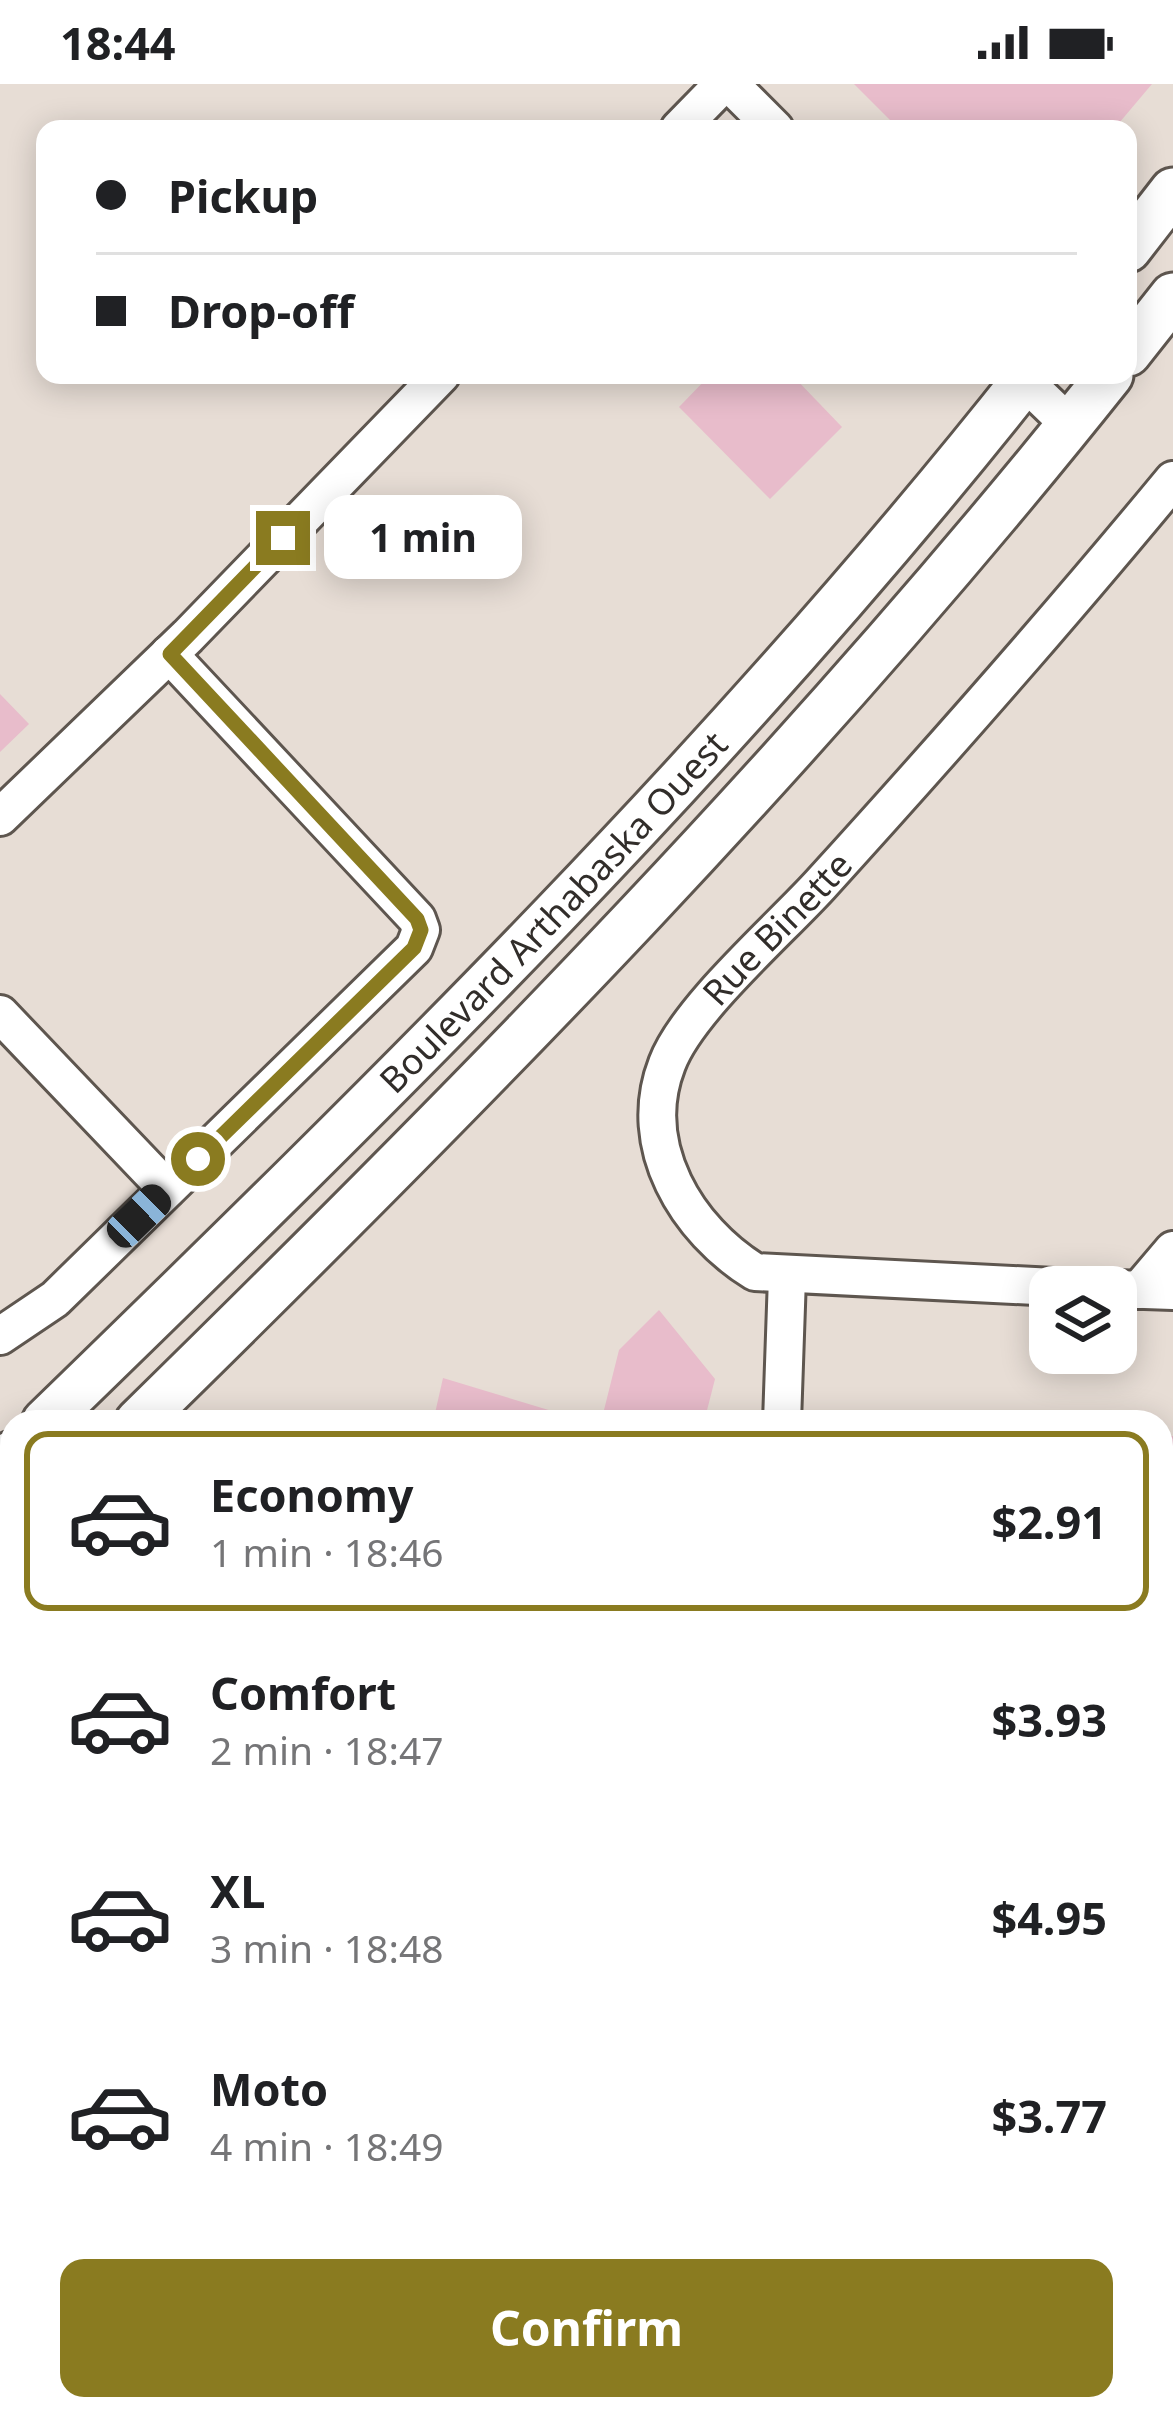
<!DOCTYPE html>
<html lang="en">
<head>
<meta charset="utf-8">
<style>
  body { margin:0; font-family:"Noto Sans",sans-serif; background:#f6f6f6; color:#202124; height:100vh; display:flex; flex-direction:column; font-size:45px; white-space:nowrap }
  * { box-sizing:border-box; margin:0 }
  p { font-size:39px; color:#757577 }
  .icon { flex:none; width:66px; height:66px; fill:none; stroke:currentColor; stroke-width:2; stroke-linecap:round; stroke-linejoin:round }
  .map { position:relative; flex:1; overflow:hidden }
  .sheet { position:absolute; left:0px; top:1326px; width:1173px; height:1011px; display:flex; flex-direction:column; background:#fff; border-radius:36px 36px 0 0; box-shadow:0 6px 30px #0003 }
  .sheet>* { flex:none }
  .top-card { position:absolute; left:36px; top:36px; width:1101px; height:264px; border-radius:24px; box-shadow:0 6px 30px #0003; display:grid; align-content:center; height:264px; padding:0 60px; background:#fff }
  .fabs { position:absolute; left:1029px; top:1182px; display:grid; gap:24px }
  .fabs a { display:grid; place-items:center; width:108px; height:108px; border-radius:24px; background:#fff; box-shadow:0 6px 30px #0003; font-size:60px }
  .end { position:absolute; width:54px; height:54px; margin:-27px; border:15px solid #8a7b20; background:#fff; box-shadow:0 0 0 6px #fff }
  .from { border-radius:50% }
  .bubble { position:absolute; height:84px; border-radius:24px; background:#fff; box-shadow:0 6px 30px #0003; font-size:39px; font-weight:700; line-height:84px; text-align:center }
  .car { position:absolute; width:36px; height:72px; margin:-36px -18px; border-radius:15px; box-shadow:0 0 9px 3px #0007; background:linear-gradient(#222 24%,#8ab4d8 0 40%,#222 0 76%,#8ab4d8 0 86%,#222 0) }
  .top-card b { display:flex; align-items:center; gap:42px; height:114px; font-size:45px }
  .top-card b+b { border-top:3px solid #e0e0e0 }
  .top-card i { width:30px; height:30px; background:#202124 }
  ul { padding:21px 0 0; list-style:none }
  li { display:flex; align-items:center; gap:36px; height:180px; margin:0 24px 18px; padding:0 36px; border:6px solid transparent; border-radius:24px }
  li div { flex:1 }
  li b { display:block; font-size:45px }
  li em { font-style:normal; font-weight:700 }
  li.selected { border-color:#8a7b20 }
  li>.icon { width:108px; height:108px; stroke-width:1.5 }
  .cta { display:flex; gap:24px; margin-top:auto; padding:24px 60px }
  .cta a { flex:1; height:138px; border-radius:24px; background:#8a7b20; color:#fff; font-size:48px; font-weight:700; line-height:138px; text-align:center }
  .status { display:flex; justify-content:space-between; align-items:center; height:84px; padding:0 60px; background:#fff; direction:ltr }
  .status svg { height:33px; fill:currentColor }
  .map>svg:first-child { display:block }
  .green { fill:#a7c0ac }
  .building { fill:#e8bccb }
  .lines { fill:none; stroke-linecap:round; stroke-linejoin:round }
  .minor-casing { stroke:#5e564f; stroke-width:42 }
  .major-casing { stroke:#5e564f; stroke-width:51 }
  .path { stroke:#968e89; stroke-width:6; stroke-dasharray:12 6; stroke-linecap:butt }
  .minor { stroke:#fff; stroke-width:36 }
  .major { stroke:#fff; stroke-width:45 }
  .route { stroke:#8a7b20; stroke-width:15 }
  .labels { text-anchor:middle; stroke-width:10; stroke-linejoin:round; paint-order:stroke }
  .street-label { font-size:36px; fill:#312d2a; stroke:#e7ddd5 }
</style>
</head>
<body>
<div class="status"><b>18:44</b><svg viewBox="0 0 49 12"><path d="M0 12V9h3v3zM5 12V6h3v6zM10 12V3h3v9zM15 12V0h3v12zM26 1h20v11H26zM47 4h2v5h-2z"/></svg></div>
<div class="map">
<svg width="1173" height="2335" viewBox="0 0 1173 2335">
  <rect width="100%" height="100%" fill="#e7ddd5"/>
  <!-- green -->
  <path class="green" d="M12,1506V2051L0,2053V1517Z"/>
  <!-- building -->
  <g class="building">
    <path d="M854,0H1152L1114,45H899Z"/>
    <path d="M710,291H792L842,343L770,415L679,323Z"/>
    <path d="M0,610L29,640L0,668Z"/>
    <path d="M659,1226L715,1295L704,1338H601L619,1266Z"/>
    <path d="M443,1294L585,1337V1338H433Z"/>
    <rect x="1161" y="1352" width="12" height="120"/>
    <path d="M0,2288L12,2311V2325H19L24,2335H0Z"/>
    <path d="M126,2325H275L279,2335H131Z"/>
    <path d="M324,2325H563L568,2335H329Z"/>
  </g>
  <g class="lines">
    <defs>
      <g id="minor">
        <path d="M730,0L775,45"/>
        <path d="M679,45L723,0"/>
        <path d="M1018,291L1070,341"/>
        <path d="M0,733L188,552L441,291"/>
        <path d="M0,930L167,1105"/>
        <path id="s1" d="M1054,1203L755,1188C687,1146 635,1062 667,980C687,926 778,847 820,801C940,669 1059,534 1173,396"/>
        <path d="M1116,1205L1173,1207"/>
        <path d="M1139,1206L1173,1166"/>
        <path d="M0,1252L55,1215L414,864L421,846L417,835L169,570"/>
        <path d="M782,1338L787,1193"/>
        <path d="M1161,1755H1173"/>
        <path d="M0,2081L12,2080"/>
        <path d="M0,2204L12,2205"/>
        <path d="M298,2325L303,2335"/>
        <path d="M705,2335L711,2325"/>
      </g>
      <g id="major">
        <path d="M1128,165L1173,107"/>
        <path d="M1128,269L1173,212"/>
        <path id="s2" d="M45,1338C388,1005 732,667 1029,291"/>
        <path d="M138,1338C479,1004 812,665 1110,291"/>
        <path d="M0,1381L12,1370"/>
        <path d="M0,1473L12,1461"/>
      </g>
    </defs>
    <!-- minor casing -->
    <use href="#minor" class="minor-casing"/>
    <!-- major casing -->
    <use href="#major" class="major-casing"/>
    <!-- path -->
    <g class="path">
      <path d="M1161,1796H1173"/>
      <path d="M0,2128L12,2127"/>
    </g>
    <!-- minor -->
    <use href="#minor" class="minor"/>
    <!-- major -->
    <use href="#major" class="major"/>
  </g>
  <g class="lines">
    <!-- route -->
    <path class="route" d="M198,1075L414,864L421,846L417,835L170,570L283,454"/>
  </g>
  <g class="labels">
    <!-- street labels -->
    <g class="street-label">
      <text dy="13" stroke="none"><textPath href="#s2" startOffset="720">Boulevard Arthabaska Ouest</textPath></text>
      <text dy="13" stroke="none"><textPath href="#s1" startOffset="720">Rue Binette</textPath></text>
    </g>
  </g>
</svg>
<div class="fabs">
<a><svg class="icon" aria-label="layers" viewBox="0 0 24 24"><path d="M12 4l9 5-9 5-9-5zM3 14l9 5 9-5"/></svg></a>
</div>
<i class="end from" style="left:198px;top:1075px"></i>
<i class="end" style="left:283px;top:454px"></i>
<div class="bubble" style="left:324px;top:411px;width:198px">1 min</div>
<i class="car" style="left:139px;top:1132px;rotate:46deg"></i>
<div class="top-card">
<b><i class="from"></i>Pickup</b>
<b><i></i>Drop-off</b>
</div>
<section class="sheet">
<ul>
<li class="selected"><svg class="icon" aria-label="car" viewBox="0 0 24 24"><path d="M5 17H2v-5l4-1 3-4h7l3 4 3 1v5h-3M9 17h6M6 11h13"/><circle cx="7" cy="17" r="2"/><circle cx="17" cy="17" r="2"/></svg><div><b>Economy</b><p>1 min · 18:46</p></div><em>$2.91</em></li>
<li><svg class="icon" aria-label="car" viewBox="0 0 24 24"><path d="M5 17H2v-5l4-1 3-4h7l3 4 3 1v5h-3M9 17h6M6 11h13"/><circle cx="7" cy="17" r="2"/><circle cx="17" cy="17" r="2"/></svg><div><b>Comfort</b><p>2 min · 18:47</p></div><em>$3.93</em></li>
<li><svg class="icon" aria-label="car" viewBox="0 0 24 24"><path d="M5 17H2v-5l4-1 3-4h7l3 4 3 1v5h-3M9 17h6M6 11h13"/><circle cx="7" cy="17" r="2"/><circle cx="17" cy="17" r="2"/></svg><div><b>XL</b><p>3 min · 18:48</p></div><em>$4.95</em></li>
<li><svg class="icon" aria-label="car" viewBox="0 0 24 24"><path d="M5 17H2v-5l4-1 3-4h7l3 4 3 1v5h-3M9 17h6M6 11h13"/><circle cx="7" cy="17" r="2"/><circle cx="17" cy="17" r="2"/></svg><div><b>Moto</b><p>4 min · 18:49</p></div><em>$3.77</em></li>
</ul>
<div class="cta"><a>Confirm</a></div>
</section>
</div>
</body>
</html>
